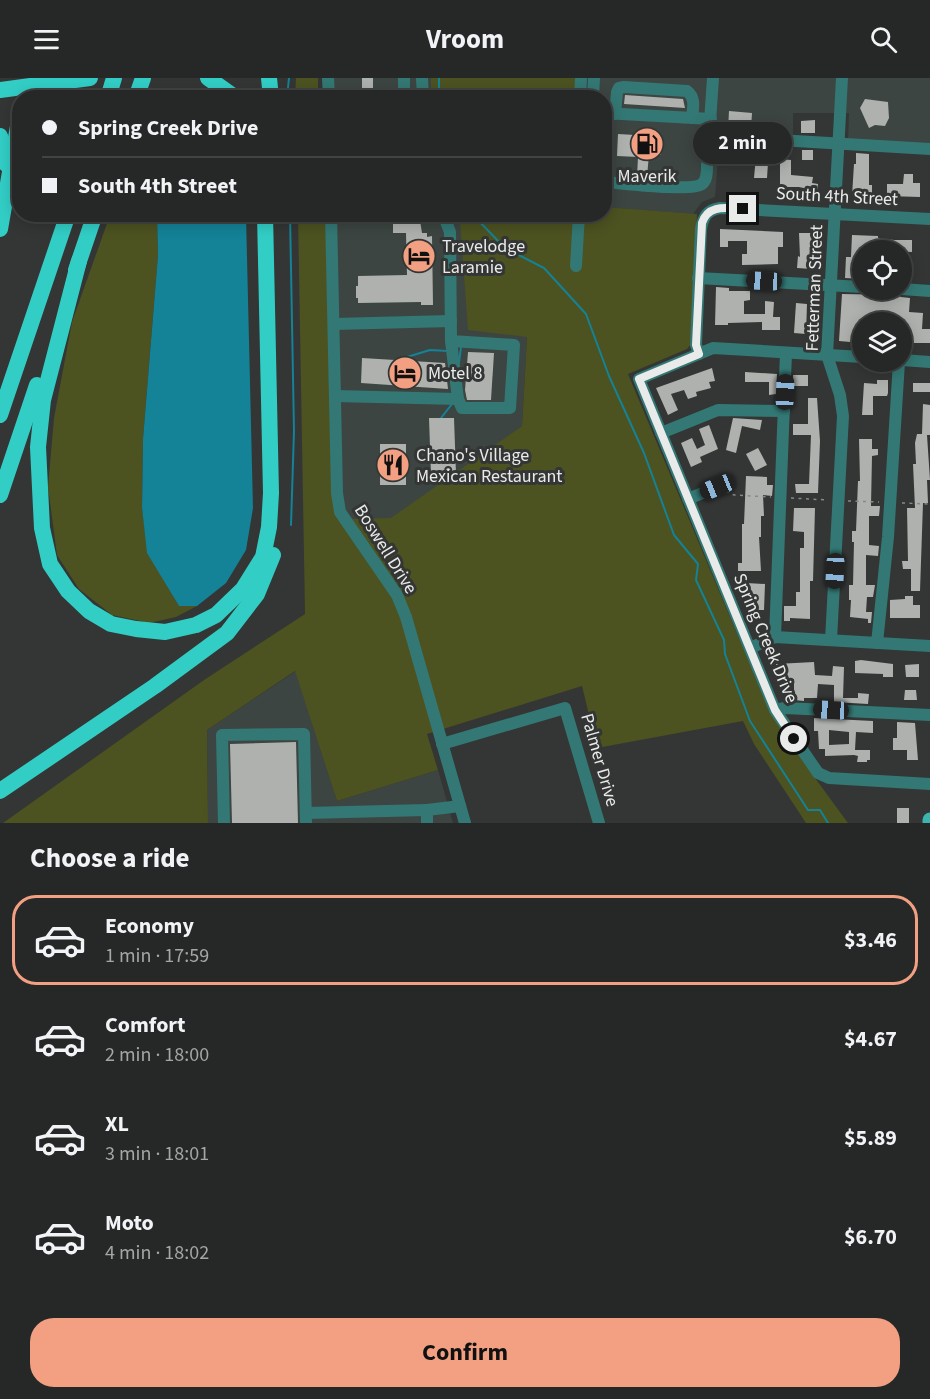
<!DOCTYPE html>
<html lang="en">
<head>
<meta charset="utf-8">
<style>
  body { margin:0; font-family:"Source Sans 3",sans-serif; background:#2e302f; color:#f1f3f6; height:100vh; display:flex; flex-direction:column; font-size:22px; white-space:nowrap }
  * { box-sizing:border-box; margin:0 }
  p { font-size:20px; color:#a4a6a7 }
  .icon { flex:none; width:33px; height:33px; fill:none; stroke:currentColor; stroke-width:2; stroke-linecap:round; stroke-linejoin:round }
  .map { position:relative; height:745px; overflow:hidden }
  .panel { display:flex; flex-direction:column; background:#262827; flex:1 }
  .panel>* { flex:none }
  .guide { position:absolute; left:12px; top:12px; width:600px; height:132px; border-radius:24px; box-shadow:0 3px 15px #0003,0 0 0 2px #424444; display:grid; align-content:center; height:132px; padding:0 30px; background:#262827 }
  .buttons { position:absolute; left:852px; top:162px; display:grid; gap:12px }
  .buttons a { display:grid; place-items:center; width:60px; height:60px; border-radius:50%; background:#262827; box-shadow:0 3px 15px #0003,0 0 0 2px #424444; font-size:30px }
  .end { position:absolute; width:27px; height:27px; margin:-14px; border:8px solid #e9ebea; background:#111; box-shadow:0 0 0 3px #111 }
  .from { border-radius:50% }
  .bubble { position:absolute; height:42px; border-radius:21px; background:#262827; box-shadow:0 3px 15px #0003,0 0 0 2px #424444; font-size:20px; font-weight:700; line-height:42px; text-align:center }
  .car { position:absolute; width:18px; height:36px; margin:-18px -9px; border-radius:8px; box-shadow:0 0 4px 2px #0007; background:linear-gradient(#222 24%,#8ab4d8 0 40%,#222 0 76%,#8ab4d8 0 86%,#222 0) }
  .guide b { display:flex; align-items:center; gap:21px; height:57px; font-size:22px }
  .guide b+b { border-top:2px solid #424444 }
  .guide i { width:15px; height:15px; background:#f1f3f6 }
  ul { padding:0; list-style:none }
  li { display:flex; align-items:center; gap:18px; height:90px; margin:0 12px 9px; padding:0 18px; border:3px solid transparent; border-radius:24px }
  li div { flex:1 }
  li b { display:block; font-size:22px }
  li em { font-style:normal; font-weight:700 }
  li.current { border-color:#f3a082 }
  li>.icon { width:54px; height:54px; stroke-width:1.5 }
  h2 { padding:0 30px; font-size:27px; line-height:72px }
  .button { display:flex; gap:12px; margin-top:auto; padding:12px 30px }
  .button a { flex:1; height:69px; border-radius:24px; background:#f3a082; color:#111; font-size:24px; font-weight:700; line-height:69px; text-align:center }
  header { display:flex; justify-content:space-between; align-items:center; height:78px; padding:0 30px; background:#262827; font-size:27px; font-weight:700 }
  .map>svg:first-child { display:block }
  .built { fill:#3c4541 }
  .green { fill:#4c5220 }
  .water { fill:#148297 }
  .lines { fill:none; stroke-linecap:round; stroke-linejoin:round }
  .stream { stroke:#148297; stroke-width:2 }
  .building { fill:#afb1ae; fill-rule:evenodd }
  .path { stroke:#868987; stroke-width:1.5; stroke-dasharray:3 4.5; stroke-linecap:butt }
  .minor { stroke:#337874; stroke-width:12 }
  .major { stroke:#3db5af; stroke-width:15 }
  .highway { stroke:#32cec6; stroke-width:16 }
  .route { stroke:#e9ebea; stroke-width:8 }
  .labels { text-anchor:middle; stroke-width:6; stroke-linejoin:round; paint-order:stroke }
  .poi-label { font-size:18px; fill:#e9ebea; stroke:#333634; text-anchor:start }
  .street-label { font-size:18px; fill:#e9ebea; stroke:#333634 }
</style>
</head>
<body>
<header><svg class="icon" aria-label="menu" viewBox="0 0 24 24"><path d="M4 6h16M4 12h16M4 18h16"/></svg>Vroom<svg class="icon" aria-label="search" viewBox="0 0 24 24"><circle cx="10" cy="10" r="6"/><path d="M15 15l6 6"/></svg></header>
<div class="map">
<svg width="930" height="745" viewBox="0 0 930 745">
  <rect width="100%" height="100%" fill="#333634"/>
  <!-- built -->
  <g class="built">
    <path d="M328,0H431V19H329Z"/>
    <path d="M576,0H930V71L848,65L849,35H793V58L720,54L715,119L702,124L693,136L605,129L604,20H575Z"/>
    <path d="M331,137H456L527,258L522,348L474,384L391,441H345L340,434Z"/>
    <path d="M296,593L337,723L438,692L453,745H208L207,652Z"/>
  </g>
  <!-- green -->
  <g class="green">
    <path d="M296,0H318V19H295Z"/>
    <path d="M431,0H576L575,19H431Z"/>
    <path d="M605,129L697,136L691,266L687,271L628,296L764,620L807,689L848,745H806L754,666L743,643L597,670L582,608L427,656L438,692L337,723L295,593L207,652L208,745H3L204,602L305,536L298,137H331L337,415L345,441L391,440L522,348L527,259L468,252L460,143L456,137L604,136Z"/>
    <path d="M110,137H157L158,177L143,361L142,430L148,475L179,528H197L176,539L149,545L112,537L79,511L57,477L48,409L54,340L72,244Z"/>
  </g>
  <!-- water -->
  <path class="water" d="M157,137H246L253,430L246,472L226,505L197,528H179L147,475L142,430L143,361L158,177Z"/>
  <g class="lines">
    <!-- stream -->
    <g class="stream">
      <path d="M439,0V20"/>
      <path d="M287,20L289,0"/>
      <path d="M290,136L294,353L291,447"/>
      <path d="M472,136L505,170L544,190L586,236L609,298L644,375L674,457L698,486L696,502L724,562L725,576L750,643L808,732H820L828,745"/>
      <path d="M407,279L430,272L448,273"/>
      <path d="M459,285L461,269"/>
      <path d="M441,340L452,326"/>
    </g>
  </g>
  <!-- building -->
  <g class="building">
    <rect x="362" y="0" width="11" height="20"/>
    <path d="M625,17L683,21L685,30L624,26Z"/>
    <path d="M865,21L888,24L889,40L885,48L875,47L869,50L860,30Z"/>
    <path d="M729,33L752,35L751,52L728,51Z"/>
    <path d="M815,42V55H801V43Z"/>
    <path d="M618,56L652,58V60L658,61V66H662L661,77L649,76L647,99H637L638,79L617,78Z"/>
    <path d="M727,67L769,70L767,100H754L756,78L727,77Z"/>
    <rect x="802" y="72" width="11" height="10"/>
    <path d="M856,75L869,76V107H872V118H852L854,86H856Z"/>
    <path d="M780,81L791,82V97L813,99L812,105L818,106L817,116L808,115V111L799,109H780Z"/>
    <path d="M904,96H913V105H920V119L887,118V106H903Z"/>
    <path d="M393,136H419L422,155H427V159L432,158L433,227H421V224L358,225V220H356V208H358V198L407,197L406,155H393Z"/>
    <path d="M720,151L783,154V169H778V186L742,187V176H747V163H728V169H720Z"/>
    <path d="M799,155H812V191L797,190L798,178L800,179Z"/>
    <path d="M852,157L878,158V160L894,162H912V174L862,172V201L845,200L846,179H851Z"/>
    <path d="M716,209L729,210V213H750V222L744,223V236H765V223L774,224L773,239H780V252H762V244L728,245V247H715Z"/>
    <path d="M894,215L901,219L910,220L909,234L923,235L922,251H930V265H909L910,259L902,258V244H862V265L839,263L842,216L894,217Z"/>
    <path d="M796,225L807,226L806,256L794,255Z"/>
    <path d="M468,274L494,275L491,322H467L465,312Z"/>
    <path d="M362,280L445,285L448,311L361,305Z"/>
    <path d="M712,290L715,303L709,304L711,310L696,314L697,318L688,321L684,312L671,316L678,332L668,337L656,310Z"/>
    <path d="M745,294L777,296L776,316L769,317V304H745Z"/>
    <rect x="793" y="297" width="15" height="11"/>
    <path d="M877,302H888V315L887,318H873V337H862L864,305L877,306Z"/>
    <rect x="913" y="305" width="17" height="9"/>
    <path d="M808,320H817L820,363L818,415H796L795,406H809L811,357H793V346H808Z"/>
    <path d="M923,326L930,327V357H927L930,402H927L928,425H923L920,513H911V491H903L902,483H908L907,430H915L913,386H916L915,365L917,356H922Z"/>
    <path d="M429,340H454L456,396L431,397Z"/>
    <path d="M733,340L762,342L760,352L742,348L736,375L726,372Z"/>
    <path d="M709,347L718,371L700,379L702,384L691,389L681,365L692,360L697,371L705,367L699,351Z"/>
    <path d="M859,361H872V371H878V377L872,378L871,428H880L879,438H869V467L879,468L878,478L866,477V507H875L873,519H867L866,534H872L871,545H868V541L850,539L851,522H849V507H853L854,464H852V453H856L858,403H860Z"/>
    <rect x="380" y="366" width="26" height="41"/>
    <path d="M758,370L767,387L755,393L746,376Z"/>
    <path d="M746,398L767,399V407H773L772,418L763,417L764,438H761V459H759L761,493H738V485H742V446H744Z"/>
    <path d="M794,430H815L813,503H810V541L790,540V543H784V528H796V514H800V470H804V454L793,453Z"/>
    <path d="M746,505L765,506L764,532H754L755,523H746Z"/>
    <path d="M905,518H913V527H920V540H890V522L905,521Z"/>
    <path d="M861,582L893,586V599H883V596L855,595V583Z"/>
    <path d="M814,584L815,597L832,598L833,588L844,589L843,620H858V615L869,616L868,626L834,624V607L818,606L817,620H804V623L794,622V601L777,602L776,586Z"/>
    <path d="M919,586V599H906L905,587Z"/>
    <path d="M905,612H916L917,622H904Z"/>
    <path d="M814,640L873,643V655L856,654L855,672H870V682H867V684H857L858,678L854,677L825,678V671H819L818,653H814ZM829,652L849,654V666L829,667Z"/>
    <path d="M897,644L915,645L918,682H907V672H893V660H897Z"/>
    <path d="M296,664L298,745H232L230,666Z"/>
    <rect x="897" y="730" width="12" height="15"/>
  </g>
  <g class="lines">
    <!-- path -->
    <g class="path">
      <path d="M726,413L734,417L771,419"/>
      <path d="M791,420L828,422"/>
      <path d="M848,423L879,424"/>
      <path d="M902,425L930,426"/>
    </g>
    <!-- minor -->
    <g class="minor">
      <path d="M328,0L329,20"/>
      <path d="M404,0V20"/>
      <path d="M422,0L423,20"/>
      <path d="M580,20L581,0"/>
      <path d="M593,20L594,0"/>
      <path d="M604,35L711,41"/>
      <path d="M615,36L617,14L619,10L624,9L687,13C696,20 693,30 692,40"/>
      <path d="M710,58L930,71"/>
      <path d="M604,104C621,105 692,114 702,106C707,102 707,94 707,88L713,0"/>
      <path d="M331,136L337,415L340,434L397,517L406,539L465,745"/>
      <path d="M443,136L450,154L451,263L458,321L462,330H510L514,267L451,263"/>
      <path d="M576,188L579,136"/>
      <path d="M698,200L862,209"/>
      <path d="M902,211L930,213"/>
      <path d="M334,246L451,243"/>
      <path d="M699,276L696,267L701,151C703,139 707,132 720,130L930,141"/>
      <path d="M862,279L713,270L639,301L775,632L818,695L829,700L930,706"/>
      <path d="M902,282L930,284"/>
      <path d="M335,318L458,321"/>
      <path d="M661,355L718,332L784,333"/>
      <path d="M688,421L717,409"/>
      <path d="M775,559L786,275"/>
      <path d="M831,562L843,338L840,317L827,277L842,0"/>
      <path d="M877,565L888,459L899,284"/>
      <path d="M750,570L775,559L930,568"/>
      <path d="M775,632L785,630L930,637"/>
      <path d="M442,666L565,630L599,745"/>
      <path d="M306,735L427,732"/>
      <path d="M224,745L222,657L304,656L306,745"/>
      <path d="M427,745V732L460,728"/>
    </g>
    <!-- major -->
    <path class="major" d="M930,745V742"/>
    <!-- highway -->
    <g class="highway">
      <path d="M208,0L236,20"/>
      <path d="M269,0L271,20"/>
      <path d="M0,12L90,0"/>
      <path d="M108,20L114,0"/>
      <path d="M136,20L143,0"/>
      <path d="M0,58L6,86"/>
      <path d="M0,151L20,37"/>
      <path d="M79,183L43,322L38,369L42,450L50,486L68,513L89,533L111,546L136,551L165,554L196,547L216,537L243,511L263,479L269,449L271,415L265,136"/>
      <path d="M76,192L95,136"/>
      <path d="M0,337L68,136"/>
      <path d="M0,417L37,307"/>
      <path d="M0,713L155,608L227,555L257,516L273,477"/>
    </g>
  </g>
  <g class="lines">
    <!-- route -->
    <path class="route" d="M743,131C726,130 708,126 702,145L696,267L699,276L639,301L775,632L794,661"/>
  </g>
  <!-- icons -->
  <defs>
    <symbol id="fuel-disc" viewBox="-11 -11 22 22"><circle r="9.5" fill="#f3a082" stroke="#333634"/><path d="M-5.5-6h7V0h2V4h1.3V-2.5L3-4.5l.8-.8L6-3V5H2.5V1h-1V6h-7ZM-4.2-4.7v3.2H.2V-4.7Z" fill="#111"/></symbol>
    <symbol id="hotel-disc" viewBox="-11 -11 22 22"><circle r="9.5" fill="#f3a082" stroke="#333634"/><path d="M-6-4.5h1.5V1H6V5H4.5V3h-9V5H-6ZM-4 0a1.8 1.8 0 1 1 3.6 0ZM.5 0V-2.5h3Q6-2.5 6 0Z" fill="#111"/></symbol>
    <symbol id="restaurant-disc" viewBox="-11 -11 22 22"><circle r="9.5" fill="#f3a082" stroke="#333634"/><path d="M-5-6h1v4h1v-4h1v4h1v-4h1v5L-1.5 .5V6h-2V.5L-5-1ZM5-6V6H3V1.5H1.5Q1.5-4 5-6Z" fill="#111"/></symbol>
  </defs>
  <g fill-rule="evenodd">
    <use href="#fuel-disc" x="628" y="47" width="38" height="38"/>
    <use href="#hotel-disc" x="400" y="159" width="38" height="38"/>
    <use href="#hotel-disc" x="386" y="276" width="38" height="38"/>
    <use href="#restaurant-disc" x="374" y="368" width="38" height="38"/>
  </g>
  <g class="labels">
    <!-- poi labels -->
    <g class="poi-label">
      <text x="647" y="104" text-anchor="middle">Maverik</text>
      <text x="442" y="174">Travelodge<tspan x="442" dy="21">Laramie</tspan></text>
      <text x="428" y="301">Motel 8</text>
      <text x="416" y="383">Chano's Village<tspan x="416" dy="21">Mexican Restaurant</tspan></text>
    </g>
    <!-- street labels -->
    <g class="street-label">
      <text transform="translate(837 118) rotate(3)" y="6">South 4th Street</text>
      <text transform="translate(814 210) rotate(-88)" y="6">Fetterman Street</text>
      <text transform="translate(386 471) rotate(58)" y="6">Boswell Drive</text>
      <text transform="translate(766 560) rotate(67)" y="6">Spring Creek Drive</text>
      <text transform="translate(600 682) rotate(74)" y="6">Palmer Drive</text>
    </g>
  </g>
</svg>
<div class="buttons">
<a><svg class="icon" aria-label="locate" viewBox="0 0 24 24"><circle cx="12" cy="12" r="6"/><path d="M12 2v4M12 18v4M2 12h4M18 12h4"/></svg></a>
<a><svg class="icon" aria-label="layers" viewBox="0 0 24 24"><path d="M12 4l9 5-9 5-9-5zM3 14l9 5 9-5"/></svg></a>
</div>
<i class="end from" style="left:794px;top:661px"></i>
<i class="end" style="left:743px;top:131px"></i>
<div class="bubble" style="left:693px;top:44px;width:99px">2 min</div>
<i class="car" style="left:764px;top:203px;rotate:273deg"></i>
<i class="car" style="left:785px;top:314px;rotate:2deg"></i>
<i class="car" style="left:717px;top:409px;rotate:248deg"></i>
<i class="car" style="left:835px;top:493px;rotate:183deg"></i>
<i class="car" style="left:831px;top:632px;rotate:273deg"></i>
<div class="guide">
<b><i class="from"></i>Spring Creek Drive</b>
<b><i></i>South 4th Street</b>
</div>
</div>
<section class="panel">
<h2>Choose a ride</h2>
<ul>
<li class="current"><svg class="icon" aria-label="car" viewBox="0 0 24 24"><path d="M5 17H2v-5l4-1 3-4h7l3 4 3 1v5h-3M9 17h6M6 11h13"/><circle cx="7" cy="17" r="2"/><circle cx="17" cy="17" r="2"/></svg><div><b>Economy</b><p>1 min · 17:59</p></div><em>$3.46</em></li>
<li><svg class="icon" aria-label="car" viewBox="0 0 24 24"><path d="M5 17H2v-5l4-1 3-4h7l3 4 3 1v5h-3M9 17h6M6 11h13"/><circle cx="7" cy="17" r="2"/><circle cx="17" cy="17" r="2"/></svg><div><b>Comfort</b><p>2 min · 18:00</p></div><em>$4.67</em></li>
<li><svg class="icon" aria-label="car" viewBox="0 0 24 24"><path d="M5 17H2v-5l4-1 3-4h7l3 4 3 1v5h-3M9 17h6M6 11h13"/><circle cx="7" cy="17" r="2"/><circle cx="17" cy="17" r="2"/></svg><div><b>XL</b><p>3 min · 18:01</p></div><em>$5.89</em></li>
<li><svg class="icon" aria-label="car" viewBox="0 0 24 24"><path d="M5 17H2v-5l4-1 3-4h7l3 4 3 1v5h-3M9 17h6M6 11h13"/><circle cx="7" cy="17" r="2"/><circle cx="17" cy="17" r="2"/></svg><div><b>Moto</b><p>4 min · 18:02</p></div><em>$6.70</em></li>
</ul>
<div class="button"><a>Confirm</a></div>
</section>
</body>
</html>
